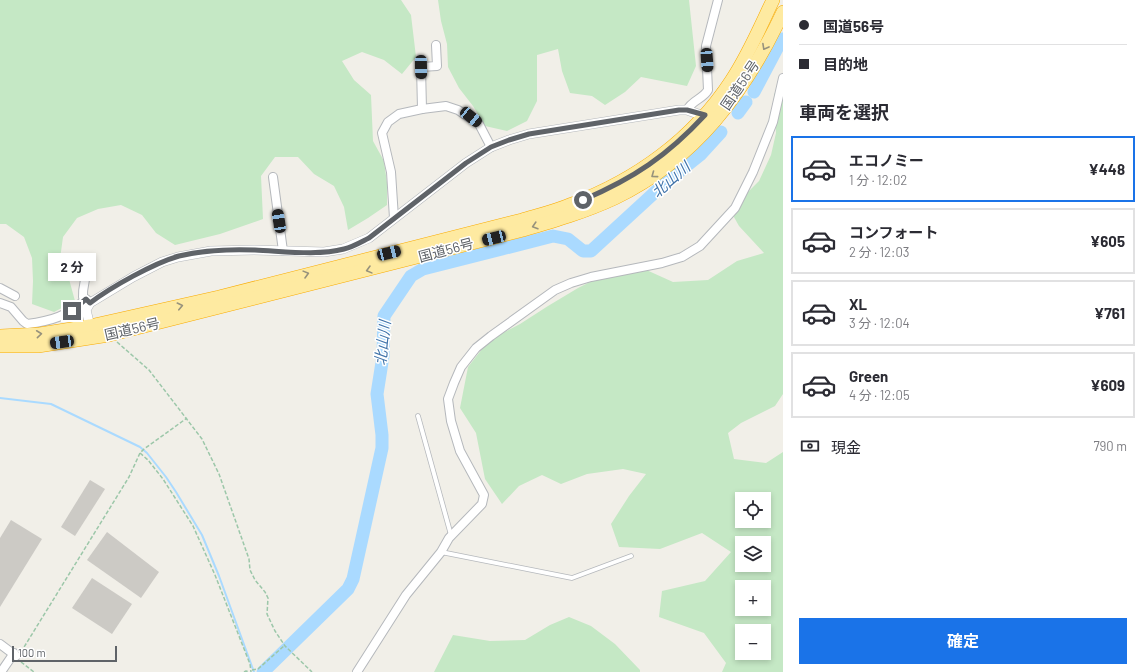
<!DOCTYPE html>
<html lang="ja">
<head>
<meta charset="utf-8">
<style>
  body { margin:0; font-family:Barlow,"Noto Sans JP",sans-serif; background:#f2f2f3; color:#2b2b33; height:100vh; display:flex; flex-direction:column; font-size:15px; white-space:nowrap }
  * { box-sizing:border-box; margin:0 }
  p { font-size:13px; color:#7c7c81 }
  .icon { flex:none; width:22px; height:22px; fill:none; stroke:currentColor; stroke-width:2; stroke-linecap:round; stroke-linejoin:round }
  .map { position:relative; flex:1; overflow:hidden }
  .side { display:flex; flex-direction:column; background:#fff; width:360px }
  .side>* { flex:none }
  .hud { display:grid; align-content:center; height:88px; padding:0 16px; background:#fff }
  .tools { position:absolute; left:735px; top:492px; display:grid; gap:8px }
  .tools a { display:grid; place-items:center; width:36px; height:36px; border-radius:0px; background:#fff; box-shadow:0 2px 6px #0003; font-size:20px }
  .scale { position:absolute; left:12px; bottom:10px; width:105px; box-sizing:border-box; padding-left:4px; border:2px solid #5f6368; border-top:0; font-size:11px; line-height:14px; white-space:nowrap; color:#5f6368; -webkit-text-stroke:3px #fff; paint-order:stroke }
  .end { position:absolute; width:18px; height:18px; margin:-9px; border:5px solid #5f6368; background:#fff; box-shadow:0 0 0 2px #fff }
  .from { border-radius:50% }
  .bubble { position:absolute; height:28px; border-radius:0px; background:#fff; box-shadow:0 2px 6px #0003; font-size:13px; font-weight:700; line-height:28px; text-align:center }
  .car { position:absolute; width:12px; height:24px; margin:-12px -6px; border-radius:5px; box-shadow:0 0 3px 1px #0007; background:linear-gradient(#222 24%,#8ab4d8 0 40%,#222 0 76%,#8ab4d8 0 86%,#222 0) }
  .hud b { display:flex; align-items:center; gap:14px; height:38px; font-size:15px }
  .hud b+b { border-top:1px solid #e1e1e2 }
  .hud i { width:10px; height:10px; background:#2b2b33 }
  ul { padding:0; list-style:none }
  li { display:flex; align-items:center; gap:12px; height:66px; margin:0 8px 6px; padding:0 8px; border:2px solid #e1e1e2; border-radius:0px }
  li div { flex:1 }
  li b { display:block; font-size:15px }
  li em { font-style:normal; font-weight:700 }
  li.selected { border-color:#1a73e8 }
  li>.icon { width:36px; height:36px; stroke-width:1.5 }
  h2 { padding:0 16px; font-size:18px; line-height:48px }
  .pay { display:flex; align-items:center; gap:10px; height:44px; padding:0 16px; font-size:15px }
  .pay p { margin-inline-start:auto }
  .cta { display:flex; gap:8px; margin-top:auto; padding:8px 16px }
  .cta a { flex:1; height:46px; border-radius:0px; background:#1a73e8; color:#fff; font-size:16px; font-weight:700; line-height:46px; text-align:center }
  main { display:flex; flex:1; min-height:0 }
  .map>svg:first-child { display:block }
  .green { fill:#c5e8c5; fill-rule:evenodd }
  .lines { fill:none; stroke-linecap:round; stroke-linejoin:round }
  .stream { stroke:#aadaff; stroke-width:2 }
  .river { stroke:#aadaff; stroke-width:13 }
  .building { fill:#cccac5 }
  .service-casing { stroke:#b5b8bc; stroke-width:5.5 }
  .minor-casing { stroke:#b5b8bc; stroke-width:10 }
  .tertiary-casing { stroke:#b5b8bc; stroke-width:10 }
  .trunk-casing { stroke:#f9ab00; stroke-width:14 }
  .path { stroke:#9cc7a9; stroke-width:1.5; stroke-dasharray:4 2; stroke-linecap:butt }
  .service { stroke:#fff; stroke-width:4 }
  .minor { stroke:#fff; stroke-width:8 }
  .tertiary { stroke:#fff; stroke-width:9 }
  .trunk { stroke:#feeaa1; stroke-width:13 }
  .oneway { stroke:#97927c }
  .route { stroke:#5f6368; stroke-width:5 }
  .labels { text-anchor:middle; stroke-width:3; stroke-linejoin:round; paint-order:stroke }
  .street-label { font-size:14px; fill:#5f6368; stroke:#fff }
  .water-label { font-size:15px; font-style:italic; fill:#4174aa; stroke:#fff }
</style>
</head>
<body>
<main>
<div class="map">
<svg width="783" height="672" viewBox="0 0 783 672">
  <rect width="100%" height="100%" fill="#f1efe8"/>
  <!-- green -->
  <g class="green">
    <path d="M0,0H401L411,15L416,57L402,74L384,60L362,52L342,61L354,80L371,95L373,141L384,161L387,183V205L368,218L348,230L344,207L334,186L314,174L298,157H275L261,176L263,219L220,234L175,245L156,233L142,215L121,205L98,209L77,218L63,237L60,259L69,279L75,301L54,312L32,304L33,281L32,258L24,237L6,224H0Z"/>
    <path d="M438,0H689L696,66L687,86L641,77L625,92L605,105L592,96L570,93L562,71L558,49L537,55V101L527,121L507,131L485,126L473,106L459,88L448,67L447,44L441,21Z"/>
    <path d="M783,85V394L775,406L741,423L728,433L734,459L766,463L783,452V672H722L726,663L704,633L659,617L662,591L705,581L731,552L702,533L660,549L619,547L611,524L629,496L646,474L623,469L587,474L561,484L542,475L519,486L502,504L485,479L476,433L460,408L468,367L489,340L520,324L548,306L578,288L604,275L642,268L673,282L708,280L737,261L764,253L739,226L730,210L759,181L771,155L776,133L774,94ZM742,499H764V521H742ZM742,543H764V565H742ZM742,587H764V609H742ZM742,631H764V653H742Z"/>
    <path d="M569,617L591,626L615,644L640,670V672H434L453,635L490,641L525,640L550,625Z"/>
  </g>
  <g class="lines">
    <!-- stream -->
    <path class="stream" d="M0,398L51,404L140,447L147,453L166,477L176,492L202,535L219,576L254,672"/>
    <!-- river -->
    <g class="river">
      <path d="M754,92L782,39"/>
      <path d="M738,113L746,102"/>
      <path d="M263,672L348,589L353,579L382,448V435L377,394L383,356L384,316L411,276L423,269L553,236L568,239L583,251H591L665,183L700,155L721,132"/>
    </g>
  </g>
  <!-- building -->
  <g class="building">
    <path d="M90,480L105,489L75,536L61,527Z"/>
    <path d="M11,520L42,539L0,607V538Z"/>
    <path d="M107,532L159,572L141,598L87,560Z"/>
    <path d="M92,578L132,604L112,634L72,608Z"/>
  </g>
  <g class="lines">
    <defs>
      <g id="service">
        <path d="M418,416L451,535"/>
        <path d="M441,552L572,578L631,556"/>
      </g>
      <g id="minor">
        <path d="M422,109L421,67L437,66L436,45"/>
        <path d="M687,110C692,100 703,99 708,90L706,46L718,0"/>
        <path d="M273,177L283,251"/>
        <path d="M394,218L391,172L382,133L388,122L399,114L422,109L446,106L458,110L479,124L491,147"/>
        <path d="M80,265C90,281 82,281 83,297L90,302"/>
        <path d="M0,288L15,296"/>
        <path d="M0,303L11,307L23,321L27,324C52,321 67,316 86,299"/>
        <path d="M0,644L16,656"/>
        <path d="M1,672L14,653"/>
        <path d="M357,672L406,595L441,552L449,538L482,504L484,495L460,451L451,421L448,399L454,383L461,367L476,348L491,336L555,290L571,283L591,277L662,263L682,257L700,246L735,208L753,172L773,122L783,78"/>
      </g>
      <path id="tertiary" d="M90,326L86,310L90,303L133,277L162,262L178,257L211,251L254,250L324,252L343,249L369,238L466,163L491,147L509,140L529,134L679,110H687L709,118"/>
      <g id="trunk">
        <path d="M0,336L40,334L90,326L219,297L522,220C539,215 556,211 572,204C636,180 693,139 731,81C748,56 760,27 773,0"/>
        <path d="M0,346H38L109,335L523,230C554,221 585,212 615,198C696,159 746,91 783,12"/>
      </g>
    </defs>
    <!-- service casing -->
    <use href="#service" class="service-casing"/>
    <!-- minor casing -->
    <use href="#minor" class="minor-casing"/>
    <!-- tertiary casing -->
    <use href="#tertiary" class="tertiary-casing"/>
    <!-- trunk casing -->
    <use href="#trunk" class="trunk-casing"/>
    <!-- path -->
    <g class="path">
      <path d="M117,342L149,370L202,439L219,474L249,559L250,570L255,580L265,592L268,598L267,614L275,631L285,646L312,672"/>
      <path d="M140,453L148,460L163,479L193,526L215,575L250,664L251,672"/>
      <path d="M21,652L129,477L140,453L144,449L187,418"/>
      <path d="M21,662L34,672"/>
      <path d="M252,670L258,669L285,645"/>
      <path d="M244,672L246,671L249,672"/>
    </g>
    <!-- service -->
    <use href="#service" class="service"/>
    <!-- minor -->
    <use href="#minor" class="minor"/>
    <!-- tertiary -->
    <use href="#tertiary" class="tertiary"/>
    <!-- trunk -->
    <use href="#trunk" class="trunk"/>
  </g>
  <!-- one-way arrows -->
  <defs><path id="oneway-chevron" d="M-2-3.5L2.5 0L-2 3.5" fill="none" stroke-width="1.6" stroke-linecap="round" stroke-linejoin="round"/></defs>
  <g class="oneway">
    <use href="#oneway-chevron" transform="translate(765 47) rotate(119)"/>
    <use href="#oneway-chevron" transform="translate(654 175) rotate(144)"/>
    <use href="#oneway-chevron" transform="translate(535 226) rotate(163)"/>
    <use href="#oneway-chevron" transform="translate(369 270) rotate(165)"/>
    <use href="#oneway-chevron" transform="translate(306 274) rotate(-15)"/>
    <use href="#oneway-chevron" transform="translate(180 306) rotate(-13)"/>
    <use href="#oneway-chevron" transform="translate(39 334) rotate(-6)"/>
  </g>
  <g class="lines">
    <!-- route -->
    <path class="route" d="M72,311L86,299L90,303C111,287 154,263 179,256C204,250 230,249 255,250C282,251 318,256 344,249C353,247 361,242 369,238L466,163L491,147L509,140L529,134L679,110H687L705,115C667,156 634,178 583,200"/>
  </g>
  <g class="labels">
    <!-- street labels -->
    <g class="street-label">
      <text transform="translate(740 85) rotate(-56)" y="5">国道56号</text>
      <text transform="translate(446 250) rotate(-15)" y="5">国道56号</text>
      <text transform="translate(132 329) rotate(-13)" y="5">国道56号</text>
    </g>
    <!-- water labels -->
    <g class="water-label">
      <text transform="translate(671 180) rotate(-41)" y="5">北山川</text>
      <text transform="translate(383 343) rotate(-84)" y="5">北山川</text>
    </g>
  </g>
</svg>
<div class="tools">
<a><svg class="icon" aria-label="locate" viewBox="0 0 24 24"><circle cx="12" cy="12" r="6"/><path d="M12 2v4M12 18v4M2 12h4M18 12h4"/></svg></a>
<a><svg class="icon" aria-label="layers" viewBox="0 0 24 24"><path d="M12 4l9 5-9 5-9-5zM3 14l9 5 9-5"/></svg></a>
<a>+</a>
<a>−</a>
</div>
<div class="scale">100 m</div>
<i class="end from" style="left:583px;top:200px"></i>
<i class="end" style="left:72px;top:311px"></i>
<div class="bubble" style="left:48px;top:253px;width:48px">2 分</div>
<i class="car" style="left:707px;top:60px;rotate:176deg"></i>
<i class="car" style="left:421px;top:67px;rotate:179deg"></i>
<i class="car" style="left:471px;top:117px;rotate:129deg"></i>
<i class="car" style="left:279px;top:221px;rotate:351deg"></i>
<i class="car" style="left:494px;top:238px;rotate:256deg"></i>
<i class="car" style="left:389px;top:253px;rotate:76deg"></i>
<i class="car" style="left:62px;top:342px;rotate:262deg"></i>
</div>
<section class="side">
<div class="hud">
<b><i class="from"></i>国道56号</b>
<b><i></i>目的地</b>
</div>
<h2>車両を選択</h2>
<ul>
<li class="selected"><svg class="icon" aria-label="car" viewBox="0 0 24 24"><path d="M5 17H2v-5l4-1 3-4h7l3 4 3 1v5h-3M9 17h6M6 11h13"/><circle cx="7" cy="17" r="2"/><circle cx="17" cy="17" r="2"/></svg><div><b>エコノミー</b><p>1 分 · 12:02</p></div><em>¥448</em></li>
<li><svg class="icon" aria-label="car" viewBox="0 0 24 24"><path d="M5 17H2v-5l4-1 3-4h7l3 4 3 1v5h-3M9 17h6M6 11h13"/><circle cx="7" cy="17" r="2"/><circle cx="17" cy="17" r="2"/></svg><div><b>コンフォート</b><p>2 分 · 12:03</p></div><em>¥605</em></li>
<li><svg class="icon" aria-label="car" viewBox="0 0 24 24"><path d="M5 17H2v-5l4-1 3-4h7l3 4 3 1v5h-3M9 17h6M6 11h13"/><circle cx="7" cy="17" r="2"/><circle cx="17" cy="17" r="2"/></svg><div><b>XL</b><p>3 分 · 12:04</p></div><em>¥761</em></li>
<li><svg class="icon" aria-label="car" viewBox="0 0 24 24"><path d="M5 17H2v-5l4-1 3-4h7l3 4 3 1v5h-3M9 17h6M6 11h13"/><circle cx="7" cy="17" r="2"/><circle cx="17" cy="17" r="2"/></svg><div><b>Green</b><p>4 分 · 12:05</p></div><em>¥609</em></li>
</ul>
<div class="pay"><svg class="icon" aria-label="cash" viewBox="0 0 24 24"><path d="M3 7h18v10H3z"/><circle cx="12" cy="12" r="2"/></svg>現金<p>790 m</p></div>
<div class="cta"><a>確定</a></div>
</section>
</main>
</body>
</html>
